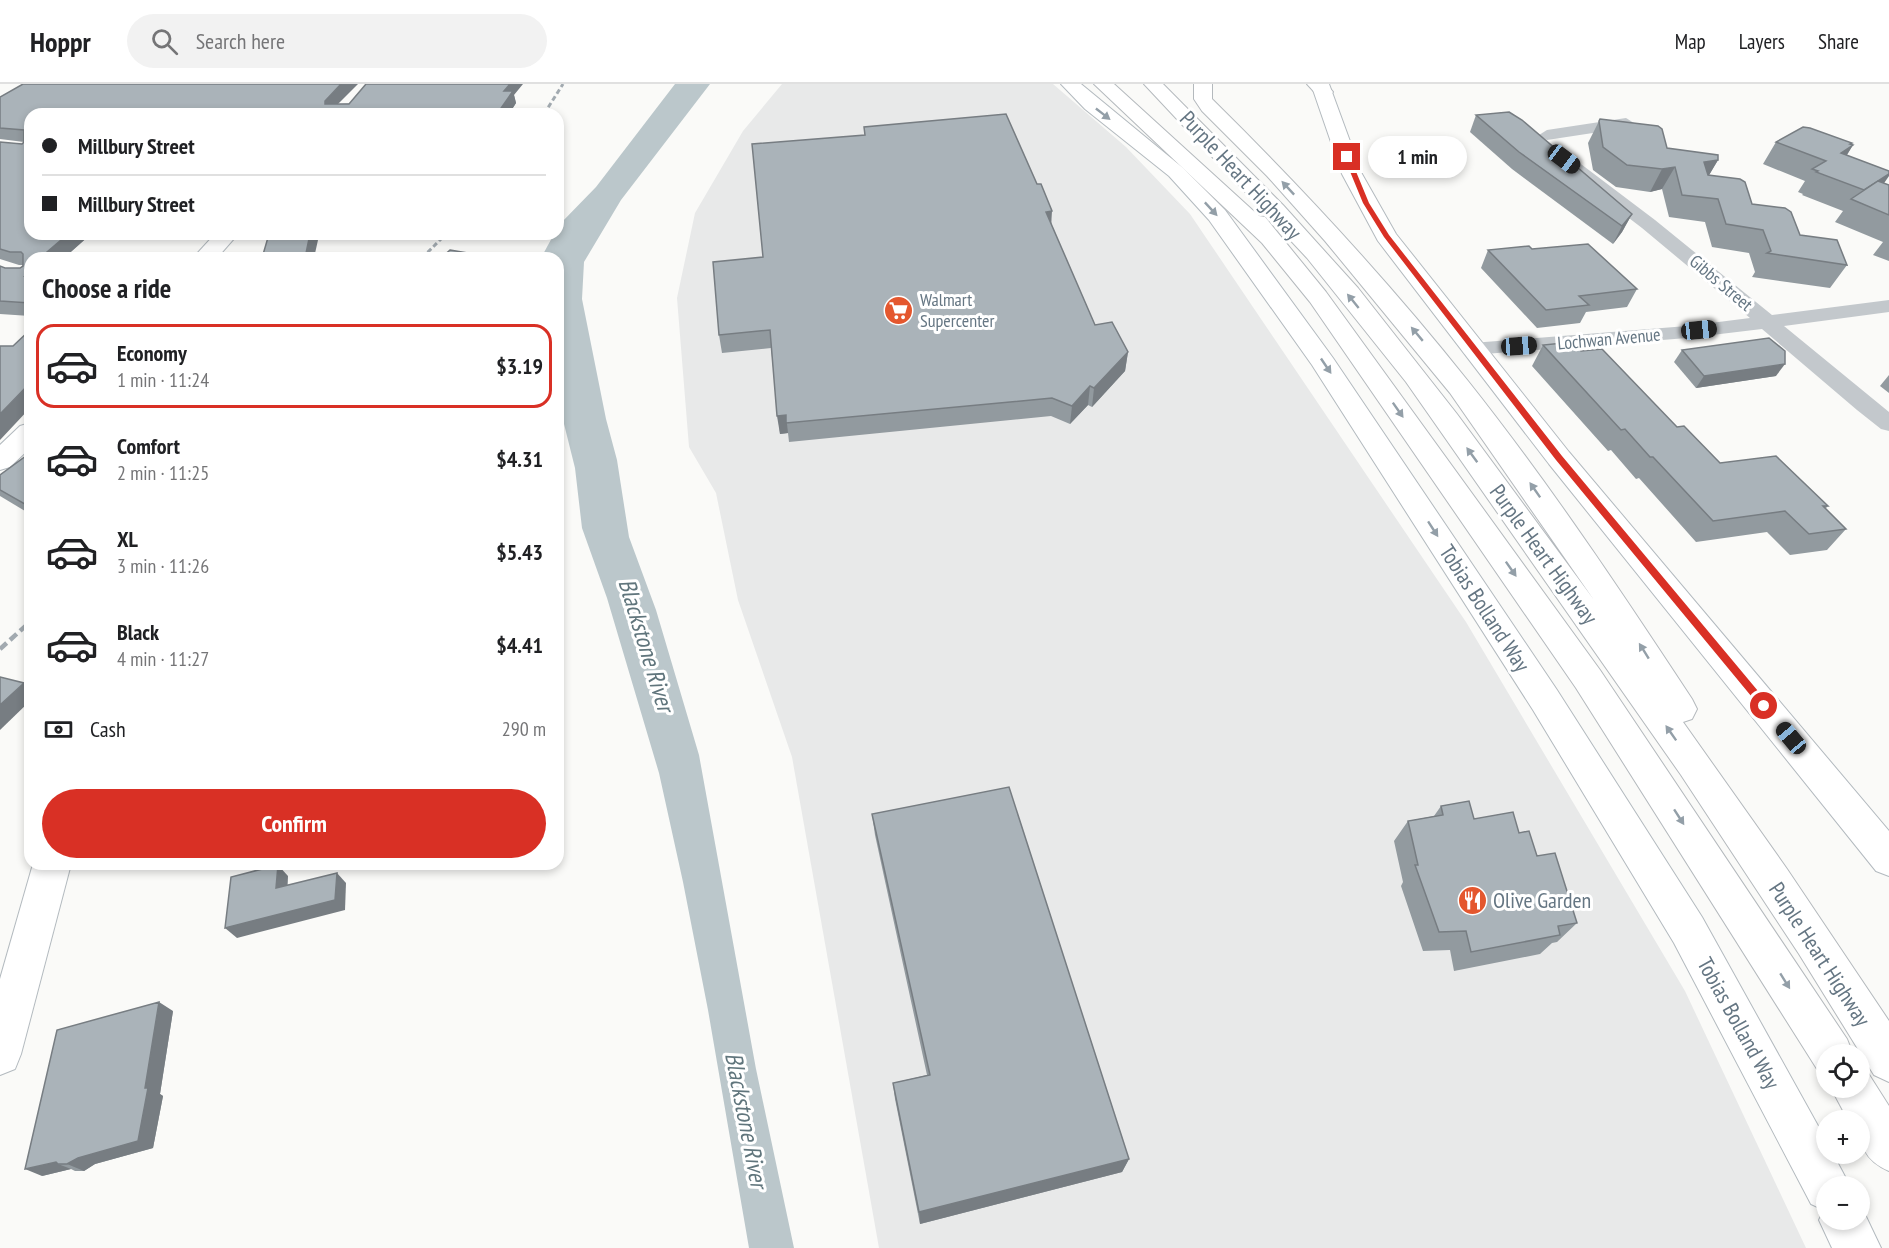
<!DOCTYPE html>
<html lang="en">
<head>
<meta charset="utf-8">
<style>
  body { margin:0; font-family:"PT Sans Narrow",sans-serif; background:#f2f2f2; color:#202124; height:100vh; display:flex; flex-direction:column; font-size:22px; white-space:nowrap }
  * { box-sizing:border-box; margin:0 }
  p { font-size:20px; color:#757577 }
  .icon { flex:none; width:33px; height:33px; fill:none; stroke:currentColor; stroke-width:2; stroke-linecap:round; stroke-linejoin:round }
  .map { position:relative; flex:1; overflow:hidden }
  .side { position:absolute; left:24px; top:168px; width:540px; height:618px; display:flex; flex-direction:column; background:#fff; border-radius:18px; box-shadow:0 3px 9px #0003 }
  .side>* { flex:none }
  .hud { position:absolute; left:24px; top:24px; width:540px; height:132px; border-radius:18px; box-shadow:0 3px 9px #0003; display:grid; align-content:center; height:132px; padding:0 18px; background:#fff }
  .fabs { position:absolute; left:1816px; top:960px; display:grid; gap:12px }
  .fabs a { display:grid; place-items:center; width:54px; height:54px; border-radius:50%; background:#fff; box-shadow:0 3px 9px #0003; font-size:30px }
  .end { position:absolute; width:27px; height:27px; margin:-14px; border:8px solid #d93025; background:#fff; box-shadow:0 0 0 3px #fff }
  .from { border-radius:50% }
  .bubble { position:absolute; height:42px; border-radius:21px; background:#fff; box-shadow:0 3px 9px #0003; font-size:20px; font-weight:600; line-height:42px; text-align:center }
  .car { position:absolute; width:18px; height:36px; margin:-18px -9px; border-radius:8px; box-shadow:0 0 4px 2px #0007; background:linear-gradient(#222 24%,#8ab4d8 0 40%,#222 0 76%,#8ab4d8 0 86%,#222 0) }
  .hud b { display:flex; align-items:center; gap:21px; height:57px; font-size:22px }
  .hud b+b { border-top:2px solid #e0e0e0 }
  .hud i { width:15px; height:15px; background:#202124 }
  ul { padding:0; list-style:none }
  li { display:flex; align-items:center; gap:18px; height:84px; margin:0 12px 9px; padding:0 6px; border:3px solid transparent; border-radius:18px }
  li div { flex:1 }
  li b { display:block; font-size:22px }
  li em { font-style:normal; font-weight:600 }
  li.on { border-color:#d93025 }
  li>.icon { width:54px; height:54px; stroke-width:1.5 }
  h2 { padding:0 18px; font-size:27px; line-height:72px }
  .pay { display:flex; align-items:center; gap:15px; height:66px; padding:0 18px; font-size:22px }
  .pay p { margin-inline-start:auto }
  .button { display:flex; gap:12px; margin-top:auto; padding:12px 18px }
  .button a { flex:1; height:69px; border-radius:36px; background:#d93025; color:#fff; font-size:24px; font-weight:600; line-height:69px; text-align:center }
  header { display:flex; align-items:center; gap:36px; box-sizing:border-box; height:84px; padding:0 30px; background:#fff; border-bottom:2px solid #e0e0e0 }
  header strong { font-size:28px }
  nav { display:flex; gap:33px; margin-inline-start:auto; font-size:21px }
  .search { width:420px; height:54px; background:#f2f2f2; display:flex; align-items:center; gap:15px; box-sizing:border-box; padding:0 21px; border-radius:33px; color:#757577; font-size:22px }
  .map>svg:first-child { display:block }
  .built { fill:#e8e9e9 }
  .water { fill:#bbc7cb }
  .lines { fill:none; stroke-linecap:round; stroke-linejoin:round }
  .secondary-casing { stroke:#b3babf; stroke-width:2 }
  .highway-casing { stroke:#b4b9bd; stroke-width:2 }
  .street { fill:#c3c8cc; fill-rule:evenodd }
  .secondary { fill:#fff; fill-rule:evenodd }
  .highway { fill:#fff; fill-rule:evenodd }
  .rail-far1 { stroke:#a2aab0; stroke-width:3; stroke-dasharray:5 3; stroke-linecap:butt }
  .rail { stroke:#a2aab0; stroke-width:4.5; stroke-dasharray:9 4.5; stroke-linecap:butt }
  .wall { fill:#929a9f }
  .shaded-wall { fill:#777d82 }
  .building { fill:#aab3b9; stroke:#777d82; stroke-width:1.5 }
  .oneway { fill:#939fa8 }
  .route { fill:#d93025 }
  .labels { text-anchor:middle; stroke-width:6; stroke-linejoin:round; paint-order:stroke }
  .far-street-label { font-size:18px; fill:#657683; stroke:#fff }
  .far-poi-label { font-size:18px; fill:#657683; stroke:#fff; text-anchor:start }
  .street-label { font-size:22px; fill:#657683; stroke:#fff }
  .poi-label { font-size:22px; fill:#657683; stroke:#fff; text-anchor:start }
  .water-label { font-size:24px; font-style:italic; fill:#60757c; stroke:#fff }
</style>
</head>
<body>
<header>
<strong>Hoppr</strong>
<div class="search"><svg class="icon" aria-label="search" viewBox="0 0 24 24"><circle cx="10" cy="10" r="6"/><path d="M15 15l6 6"/></svg>Search here</div>
<nav><a>Map</a><a>Layers</a><a>Share</a></nav>
</header>
<div class="map">
<svg width="1889" height="1164" viewBox="0 0 1889 1164">
  <rect width="100%" height="100%" fill="#fafaf8"/>
  <!-- built -->
  <path class="built" d="M782,0H1053L1126,63L1190,130L1466,538L1685,907L1806,1164H879L792,673L738,516L716,409L689,363L677,214L695,129L743,47Z"/>
  <!-- water -->
  <path class="water" d="M675,0H710L621,116L584,178L582,215L606,335L617,376L629,453L656,526L699,671L756,985L794,1164H749L708,926L683,798L659,689L607,514L582,444L575,384L558,316V174H541L554,150H558L560,140L596,103Z"/>
  <g class="lines">
    <defs>
      <g id="secondary">
        <path d="M1061,0H1081L1183,84L1225,126L1333,274L1557,606L1702,833L1827,1058V1070H1833L1850,1102H1827V1136H1860V1120L1881,1164H1832L1819,1136L1824,1126L1811,1120L1674,859L1533,626L1312,281L1209,136L1169,92L1085,25Z"/>
        <path d="M1311,0H1329L1362,90L1396,150L1569,368L1889,747V792L1876,787L1549,380L1378,157L1342,90Z"/>
        <path d="M215,150H238L217,174H193Z"/>
        <path d="M30,339V364L10,383L0,386V361L20,342Z"/>
        <path d="M33,780H71L21,970L15,985L0,991V895Z"/>
      </g>
      <g id="highway">
        <path d="M1094,0H1114L1259,132L1265,133L1326,208L1600,586L1847,955L1853,970H1827V989L1817,985L1576,604L1310,218L1262,159Z"/>
        <path d="M1144,0H1163L1283,121L1358,204L1457,330L1594,516L1450,309L1325,157L1267,92L1202,27L1194,15V0H1212V15L1216,19C1305,107 1390,199 1468,297C1549,399 1621,507 1692,615L1697,625L1692,635L1683,638L1787,785L1889,937V998L1874,991L1799,870L1681,691L1406,298L1307,174Z"/>
        <path d="M1307,0H1326L1333,8L1330,12H1318Z"/>
        <path d="M1860,985L1868,989L1889,1022V1087C1864,1076 1860,1062 1860,1036H1848L1831,1004H1860Z"/>
      </g>
    </defs>
    <!-- secondary casing -->
    <use href="#secondary" class="secondary-casing"/>
    <!-- highway casing -->
    <use href="#highway" class="highway-casing"/>
    <!-- street -->
    <g class="street">
      <path d="M1626,34L1634,39L1632,43L1547,56L1539,51L1547,46Z"/>
      <path d="M1555,64L1561,65L1655,136L1772,231L1889,216V228L1784,242L1889,328V347L1881,345L1857,326L1762,245L1687,254L1472,271L1464,270L1461,265L1464,260L1472,259L1687,242L1750,234L1642,144L1549,73L1546,69L1549,65Z"/>
    </g>
    <!-- secondary -->
    <use href="#secondary" class="secondary"/>
    <!-- highway -->
    <use href="#highway" class="highway"/>
    <!-- rail-far1 -->
    <g class="rail-far1">
      <path d="M544,30L563,0"/>
      <path d="M422,174L446,150"/>
    </g>
    <!-- rail -->
    <path class="rail" d="M0,565L30,538"/>
  </g>
  <!-- wall -->
  <g class="wall">
    <path d="M514,11L516,19L509,30H30V150H91L64,174H30V232L0,230V182L5,184H20L23,181H19L0,175V58L22,60L24,58L0,55V13L339,20Z"/>
    <path d="M1476,31L1632,130L1622,148L1613,160L1512,85L1470,48Z"/>
    <path d="M1599,37L1667,64L1718,76L1709,91L1752,120L1847,181L1830,204L1752,193L1755,188L1749,169L1712,163L1705,138L1669,133L1662,105L1650,108L1616,103L1593,86L1588,59Z"/>
    <path d="M1776,58L1851,60L1853,61L1847,71L1884,99L1889,101V177L1873,171L1883,158L1835,138L1843,127L1802,111L1803,110L1798,108L1805,97L1763,80Z"/>
    <path d="M1051,141L1095,241L1128,268L1125,287L1092,323L1088,321L1070,340L1051,332L789,358L788,349L780,350L771,264L722,269L719,251L763,173Z"/>
    <path d="M1532,165L1637,205L1627,223L1586,228L1580,239L1537,244L1481,184L1488,166Z"/>
    <path d="M1543,261L1581,267L1677,343L1720,379L1828,422L1825,425L1846,445L1827,466L1790,471L1767,448L1696,458L1639,394L1636,395L1611,366L1608,367L1532,282Z"/>
    <path d="M1682,266L1776,292L1696,304L1674,278Z"/>
    <path d="M1889,291V309L1880,302Z"/>
    <path d="M30,369V430L0,412V391Z"/>
    <path d="M1441,722L1474,735L1519,749L1537,772L1577,839L1557,858L1552,859L1540,870L1454,887L1450,866L1423,867L1401,802L1403,798L1394,757L1408,737L1434,732Z"/>
    <path d="M872,730L1129,1075L1122,1088L920,1140L895,1015L893,999L927,991L875,751Z"/>
    <path d="M173,927L160,1010L163,1012L153,1064L95,1080L84,1087H75L71,1085L42,1092Z"/>
  </g>
  <!-- shaded-wall -->
  <g class="shaded-wall">
    <path d="M341,0H358L330,28L325,20V17Z"/>
    <path d="M510,0H523L514,11L516,19L509,30H497L504,7Z"/>
    <path d="M1852,59L1848,64L1853,61L1839,83L1841,69Z"/>
    <path d="M1718,76L1705,98L1704,78Z"/>
    <path d="M1675,83L1662,105L1650,108L1662,85Z"/>
    <path d="M1889,90V92L1876,111L1864,106Z"/>
    <path d="M1052,127L1051,144L1046,128Z"/>
    <path d="M1632,130L1622,148L1613,160L1622,142Z"/>
    <path d="M68,150H91L64,174H40Z"/>
    <path d="M310,150H323L318,156L314,174H305Z"/>
    <path d="M1128,268L1125,287L1092,323L1094,304Z"/>
    <path d="M1785,280L1776,292L1696,304L1704,292Z"/>
    <path d="M30,299V324L0,356V330Z"/>
    <path d="M1090,302L1088,321L1070,340L1072,322Z"/>
    <path d="M786,331L788,349L780,350L777,332Z"/>
    <path d="M24,599L30,605V617L0,646V621Z"/>
    <path d="M278,781L288,792L287,815L276,804Z"/>
    <path d="M337,789L346,799L345,826L237,854L225,844Z"/>
    <path d="M159,918L173,927L160,1010L163,1012L153,1064L95,1080L84,1087L67,1080L145,1004Z"/>
    <path d="M1129,1075L1122,1088L920,1140L919,1128Z"/>
    <path d="M56,1078L58,1080L71,1085L42,1092L25,1085Z"/>
  </g>
  <!-- building -->
  <g class="building">
    <path d="M23,0H341L325,17V20H349L366,0H510L504,7H513L497,30H30V150H68L40,174H30V183L28,185H30V188L25,192H30V219L0,217V182L5,184H20L23,182V170L21,168H10L0,165V58L22,60L24,58V46L0,44V13Z"/>
    <path d="M1509,28L1522,36L1632,130L1622,142L1519,68L1476,31Z"/>
    <path d="M1006,30L1037,100H1041L1052,127L1046,128L1095,241L1112,238L1128,268L1094,304L1090,302L1072,322L1052,314L786,339V331L777,332L770,246L719,251L713,178L763,173L752,60L865,51L864,43Z"/>
    <path d="M1600,35L1658,42L1662,45L1667,64L1718,71V76L1704,78L1708,91L1740,95L1745,98L1752,120L1785,124L1791,128L1800,151L1837,156L1847,181L1767,169L1771,167L1763,146L1726,140L1718,115L1682,111L1675,83L1662,85L1627,81L1603,63L1599,37Z"/>
    <path d="M1803,43L1810,44L1852,59L1850,60L1853,61L1841,69L1889,87V90L1864,106L1816,88L1818,87L1812,85L1826,77L1776,58Z"/>
    <path d="M1878,97L1889,101V131L1851,115Z"/>
    <path d="M269,150H310L305,174H262Z"/>
    <path d="M1588,160L1637,205L1579,212L1589,221L1546,226L1488,166L1529,162L1532,165Z"/>
    <path d="M450,166L486,172L485,174H441Z"/>
    <path d="M30,246V299L0,330V262H13Z"/>
    <path d="M1769,254L1785,267V280L1704,292L1682,266Z"/>
    <path d="M1573,258L1581,267L1602,265L1677,343L1684,342L1720,379L1776,372L1828,422H1823L1846,445L1809,450L1785,427L1713,437L1653,373H1650L1625,345L1621,346L1543,261Z"/>
    <path d="M30,359V369L26,363Z"/>
    <path d="M30,369V423L0,406V391Z"/>
    <path d="M0,593L24,599L0,621Z"/>
    <path d="M1009,703L1129,1075L919,1128L893,999L930,991L872,730Z"/>
    <path d="M1469,717L1474,735L1513,728L1519,749L1529,747L1537,772L1555,769L1577,839L1558,842L1560,851L1471,868L1466,847L1439,848L1415,781H1418L1408,737L1443,731L1441,722Z"/>
    <path d="M278,781L276,804L337,789L335,816L225,844L231,793Z"/>
    <path d="M159,918L145,1004H148L138,1057L78,1074L67,1080H58L56,1078L25,1085L57,946Z"/>
  </g>
  <!-- one-way arrows -->
  <defs><path id="oneway-solid" d="M-6-.8H1V-3.2L6.5 0L1 3.2V.8H-6Z" transform="scale(1.5)"/></defs>
  <g class="oneway">
    <use href="#oneway-solid" transform="translate(1103 30) rotate(38)"/>
    <use href="#oneway-solid" transform="translate(1288 104) rotate(-133)"/>
    <use href="#oneway-solid" transform="translate(1211 125) rotate(47)"/>
    <use href="#oneway-solid" transform="translate(1353 217) rotate(-129)"/>
    <use href="#oneway-solid" transform="translate(1417 250) rotate(-130)"/>
    <use href="#oneway-solid" transform="translate(1326 282) rotate(56)"/>
    <use href="#oneway-solid" transform="translate(1398 326) rotate(55)"/>
    <use href="#oneway-solid" transform="translate(1472 371) rotate(-126)"/>
    <use href="#oneway-solid" transform="translate(1535 406) rotate(-125)"/>
    <use href="#oneway-solid" transform="translate(1433 445) rotate(57)"/>
    <use href="#oneway-solid" transform="translate(1511 485) rotate(55)"/>
    <use href="#oneway-solid" transform="translate(1644 567) rotate(-122)"/>
    <use href="#oneway-solid" transform="translate(1671 649) rotate(-125)"/>
    <use href="#oneway-solid" transform="translate(1679 733) rotate(57)"/>
    <use href="#oneway-solid" transform="translate(1785 897) rotate(58)"/>
  </g>
  <!-- route -->
  <path class="route" d="M1347,71L1350,73L1369,119L1389,151L1562,372L1768,619V624H1761L1556,376L1384,153L1363,119L1344,73Z"/>
  <!-- icons -->
  <defs>
    <symbol id="supermarket-disc" viewBox="-11 -11 22 22"><circle r="9.5" fill="#e4572e" stroke="#fff"/><path d="M-6-5.5h2.5l.6 2H6L4.5 2H-2.5L-4.4-4H-6ZM-1.5 3.2a1.3 1.3 0 1 0 .1 0ZM3 3.2a1.3 1.3 0 1 0 .1 0Z" fill="#fff"/></symbol>
    <symbol id="restaurant-disc" viewBox="-11 -11 22 22"><circle r="9.5" fill="#e4572e" stroke="#fff"/><path d="M-5-6h1v4h1v-4h1v4h1v-4h1v5L-1.5 .5V6h-2V.5L-5-1ZM5-6V6H3V1.5H1.5Q1.5-4 5-6Z" fill="#fff"/></symbol>
  </defs>
  <g fill-rule="evenodd">
    <use href="#supermarket-disc" x="882" y="210" width="33" height="33"/>
    <use href="#restaurant-disc" x="1456" y="800" width="33" height="33"/>
  </g>
  <g class="labels">
    <!-- far-street labels -->
    <g class="far-street-label">
      <text transform="translate(1721 199) rotate(40)" y="6">Gibbs Street</text>
      <text transform="translate(1609 255) rotate(-5)" y="6">Lochwan Avenue</text>
    </g>
    <!-- far-poi labels -->
    <g class="far-poi-label">
      <text x="920" y="222">Walmart<tspan x="920" dy="21">Supercenter</tspan></text>
    </g>
    <!-- street labels -->
    <g class="street-label">
      <text transform="translate(1241 91) rotate(47)" y="8">Purple Heart Highway</text>
      <text transform="translate(1544 470) rotate(54)" y="8">Purple Heart Highway</text>
      <text transform="translate(1485 524) rotate(57)" y="8">Tobias Bolland Way</text>
      <text transform="translate(1820 870) rotate(57)" y="8">Purple Heart Highway</text>
      <text transform="translate(1739 939) rotate(61)" y="8">Tobias Bolland Way</text>
    </g>
    <!-- poi labels -->
    <g class="poi-label">
      <text x="1493" y="824">Olive Garden</text>
    </g>
    <!-- water labels -->
    <g class="water-label">
      <text transform="translate(646 561) rotate(73)" y="8">Blackstone River</text>
      <text transform="translate(746 1036) rotate(79)" y="8">Blackstone River</text>
    </g>
  </g>
</svg>
<div class="fabs">
<a><svg class="icon" aria-label="locate" viewBox="0 0 24 24"><circle cx="12" cy="12" r="6"/><path d="M12 2v4M12 18v4M2 12h4M18 12h4"/></svg></a>
<a>+</a>
<a>−</a>
</div>
<i class="end from" style="left:1764px;top:622px"></i>
<i class="end" style="left:1347px;top:73px"></i>
<div class="bubble" style="left:1368px;top:52px;width:99px">1 min</div>
<i class="car" style="left:1564px;top:75px;rotate:127deg"></i>
<i class="car" style="left:1699px;top:246px;rotate:84deg"></i>
<i class="car" style="left:1519px;top:262px;rotate:86deg"></i>
<i class="car" style="left:1791px;top:654px;rotate:320deg"></i>
<div class="hud">
<b><i class="from"></i>Millbury Street</b>
<b><i></i>Millbury Street</b>
</div>
<section class="side">
<h2>Choose a ride</h2>
<ul>
<li class="on"><svg class="icon" aria-label="car" viewBox="0 0 24 24"><path d="M5 17H2v-5l4-1 3-4h7l3 4 3 1v5h-3M9 17h6M6 11h13"/><circle cx="7" cy="17" r="2"/><circle cx="17" cy="17" r="2"/></svg><div><b>Economy</b><p>1 min · 11:24</p></div><em>$3.19</em></li>
<li><svg class="icon" aria-label="car" viewBox="0 0 24 24"><path d="M5 17H2v-5l4-1 3-4h7l3 4 3 1v5h-3M9 17h6M6 11h13"/><circle cx="7" cy="17" r="2"/><circle cx="17" cy="17" r="2"/></svg><div><b>Comfort</b><p>2 min · 11:25</p></div><em>$4.31</em></li>
<li><svg class="icon" aria-label="car" viewBox="0 0 24 24"><path d="M5 17H2v-5l4-1 3-4h7l3 4 3 1v5h-3M9 17h6M6 11h13"/><circle cx="7" cy="17" r="2"/><circle cx="17" cy="17" r="2"/></svg><div><b>XL</b><p>3 min · 11:26</p></div><em>$5.43</em></li>
<li><svg class="icon" aria-label="car" viewBox="0 0 24 24"><path d="M5 17H2v-5l4-1 3-4h7l3 4 3 1v5h-3M9 17h6M6 11h13"/><circle cx="7" cy="17" r="2"/><circle cx="17" cy="17" r="2"/></svg><div><b>Black</b><p>4 min · 11:27</p></div><em>$4.41</em></li>
</ul>
<div class="pay"><svg class="icon" aria-label="cash" viewBox="0 0 24 24"><path d="M3 7h18v10H3z"/><circle cx="12" cy="12" r="2"/></svg>Cash<p>290 m</p></div>
<div class="button"><a>Confirm</a></div>
</section>
</div>
</body>
</html>
